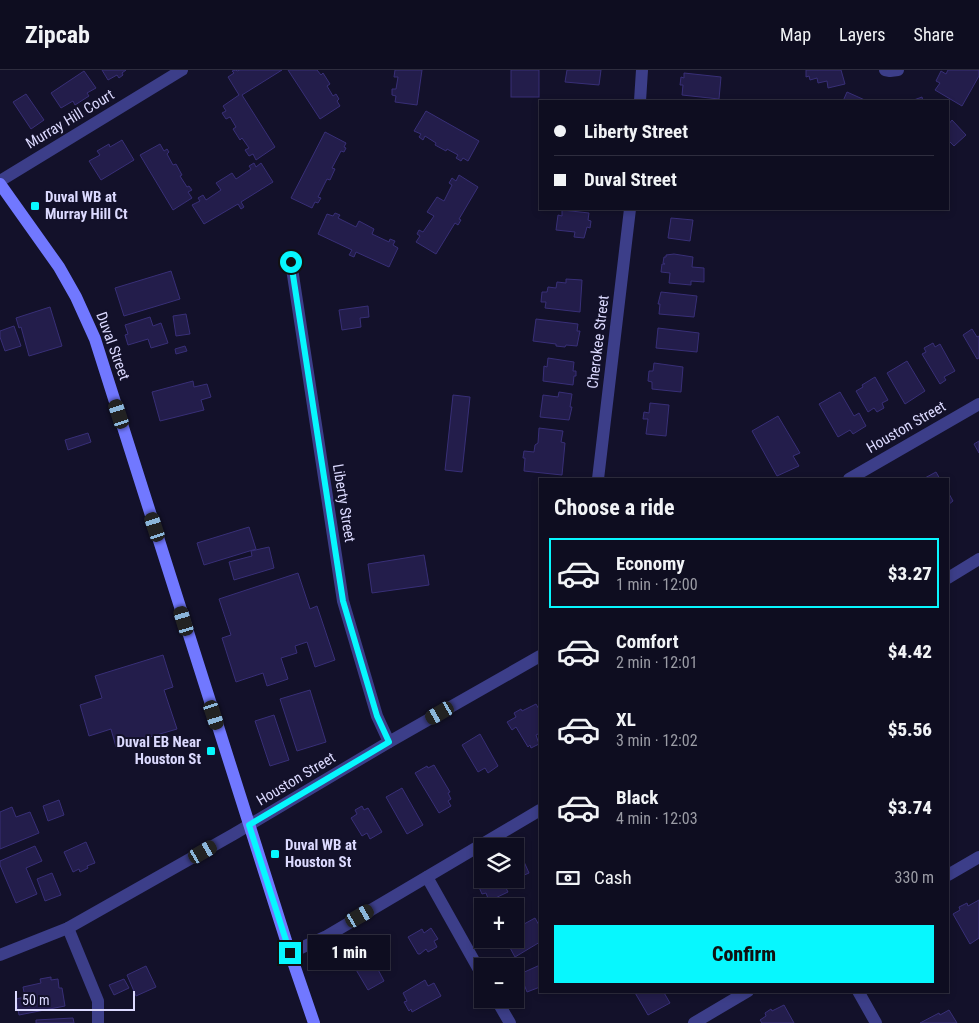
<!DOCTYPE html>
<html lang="en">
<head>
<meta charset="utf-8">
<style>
  body { margin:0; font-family:"Roboto Condensed",sans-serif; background:#171629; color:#f1f3f6; height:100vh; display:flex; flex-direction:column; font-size:19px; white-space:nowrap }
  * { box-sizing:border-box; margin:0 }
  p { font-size:16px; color:#9b9ca5 }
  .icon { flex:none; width:28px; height:28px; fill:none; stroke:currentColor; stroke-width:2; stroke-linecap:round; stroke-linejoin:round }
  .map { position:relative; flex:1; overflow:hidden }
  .panel { position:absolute; left:539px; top:408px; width:410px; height:515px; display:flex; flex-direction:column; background:#0e0d20; border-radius:0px; box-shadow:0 2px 8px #0003,0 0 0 1px #2e2d3e }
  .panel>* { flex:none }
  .hud { position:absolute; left:539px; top:30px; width:410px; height:110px; border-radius:0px; box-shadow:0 2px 8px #0003,0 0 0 1px #2e2d3e; display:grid; align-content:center; height:110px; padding:0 15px; background:#0e0d20 }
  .controls { position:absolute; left:474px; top:768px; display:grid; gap:10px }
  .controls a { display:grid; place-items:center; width:50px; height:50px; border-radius:0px; background:#0e0d20; box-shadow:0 2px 8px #0003,0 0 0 1px #2e2d3e; font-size:25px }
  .scale { position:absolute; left:15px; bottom:12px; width:120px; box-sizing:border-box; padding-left:5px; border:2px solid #dcdaff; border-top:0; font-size:14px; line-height:18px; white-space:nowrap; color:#dcdaff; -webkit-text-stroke:4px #13112a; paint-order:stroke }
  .end { position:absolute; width:22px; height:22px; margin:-11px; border:6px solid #07f7fe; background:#111; box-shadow:0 0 0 2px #111 }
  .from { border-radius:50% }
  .bubble { position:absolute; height:35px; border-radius:0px; background:#0e0d20; box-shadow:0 2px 8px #0003,0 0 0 1px #2e2d3e; font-size:16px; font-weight:800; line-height:35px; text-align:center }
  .car { position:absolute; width:15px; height:30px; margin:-15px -8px; border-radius:6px; box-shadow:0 0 4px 1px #0007; background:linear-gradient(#222 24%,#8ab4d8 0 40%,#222 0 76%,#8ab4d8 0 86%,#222 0) }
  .hud b { display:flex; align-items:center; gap:18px; height:48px; font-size:19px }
  .hud b+b { border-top:1px solid #2e2d3e }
  .hud i { width:12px; height:12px; background:#f1f3f6 }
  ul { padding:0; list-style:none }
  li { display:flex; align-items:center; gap:15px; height:70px; margin:0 10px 8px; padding:0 5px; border:2px solid transparent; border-radius:0px }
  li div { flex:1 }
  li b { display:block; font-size:19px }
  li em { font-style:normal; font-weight:800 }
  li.active { border-color:#07f7fe }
  li>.icon { width:45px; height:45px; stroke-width:1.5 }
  h2 { padding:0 15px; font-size:22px; line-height:60px }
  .pay { display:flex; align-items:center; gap:12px; height:55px; padding:0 15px; font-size:19px }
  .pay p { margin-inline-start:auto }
  .button { display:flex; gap:10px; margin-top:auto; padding:10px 15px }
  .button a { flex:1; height:58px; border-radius:0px; background:#07f7fe; color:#111; font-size:20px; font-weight:800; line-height:58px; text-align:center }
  header { display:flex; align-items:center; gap:30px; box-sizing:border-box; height:70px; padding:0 25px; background:#0e0d20; border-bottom:1px solid #2e2d3e }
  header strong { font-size:24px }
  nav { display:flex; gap:28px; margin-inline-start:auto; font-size:18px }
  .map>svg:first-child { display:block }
  .building { fill:#231d4b; stroke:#382f77 }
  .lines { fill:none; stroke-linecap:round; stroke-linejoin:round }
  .street { stroke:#3c3e89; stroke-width:12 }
  .secondary { stroke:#7178ff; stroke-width:12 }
  .route { stroke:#07f7fe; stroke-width:6 }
  .poi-dot { fill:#07f7fe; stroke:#13112a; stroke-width:2 }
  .labels { text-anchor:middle; stroke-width:4; stroke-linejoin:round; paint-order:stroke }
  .street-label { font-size:15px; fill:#dcdaff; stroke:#13112a }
  .poi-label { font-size:15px; font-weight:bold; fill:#dcdaff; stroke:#13112a; text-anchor:start }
</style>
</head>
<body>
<header>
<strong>Zipcab</strong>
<nav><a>Map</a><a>Layers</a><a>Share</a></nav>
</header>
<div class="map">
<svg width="979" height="953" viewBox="0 0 979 953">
  <rect width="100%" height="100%" fill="#13112a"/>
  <!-- building -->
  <g class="building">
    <path d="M102,0H126L122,3L123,5L119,8L117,5L108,10Z"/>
    <path d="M236,0L237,1L240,0H282L242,25L275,77L256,90L253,84L249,86L245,80L249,78L242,68L240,70L233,59L236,57L230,47L226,49L222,43L226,41L223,36L239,25L228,7L234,3L232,1Z"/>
    <path d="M288,0H317L321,5L323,3L330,14L327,16L333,26L336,24L339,29L337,31L340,36L320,49Z"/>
    <path d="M395,0H422L417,35L395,32L396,26L392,25V19H396L398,7H394Z"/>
    <rect x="511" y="0" width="28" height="27"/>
    <path d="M567,0H601L599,15L565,12Z"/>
    <path d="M806,0H841L845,14L828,18L827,11L818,13L817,8L810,10L809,6L806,7Z"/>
    <path d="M948,0H979V6L962,36L935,20L940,13L936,11L941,1L946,4Z"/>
    <path d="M84,1L96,18L87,23L89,26L75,35L73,31L61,38L51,23Z"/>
    <path d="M684,3L721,7L719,29L682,25L683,15H680L681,7L684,8Z"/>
    <path d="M847,22L867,31H843Z"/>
    <path d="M26,24L44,50L31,59L13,32Z"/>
    <path d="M922,27L923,31H911Z"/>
    <path d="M426,41L479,71L468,91L463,88L461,91L456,88L458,85L447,79L446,81L435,75L436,73L425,66L423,70L419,67L421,64L414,61Z"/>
    <path d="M952,50L966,65L954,76L950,72H948V55Z"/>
    <path d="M325,62L346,73L344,77L346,78L344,82L341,81L332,98L335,99L330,110L327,109L318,127L321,128L318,133L315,132L312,138L291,128Z"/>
    <path d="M122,70L134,90L101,110L89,91L100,85L97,81L109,74L110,77Z"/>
    <path d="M160,74L164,81L167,79L169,82L167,84L173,95L176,94L182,105L180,106L187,117L189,116L192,120L188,122L192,128L173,140L140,85Z"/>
    <path d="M254,93L256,97L261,93L273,112L241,132L244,137L241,139L238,134L204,154L192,135L200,131L198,128L203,125L206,130L221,120L216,113L232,103L236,109L251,99L249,96Z"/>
    <path d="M459,105L478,117L459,149L461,150L458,155L455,153L436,184L416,172L420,166L417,164L419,160L423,162L434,146L427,142L437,127L444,131L452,115L449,113L452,108L456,111Z"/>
    <path d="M562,140L589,143L588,150L591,151L590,158L587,157L584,168L574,167L575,162L556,160L558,145L562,146Z"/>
    <path d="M335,143L340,145L338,148L356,157L359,151L374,159L372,164L389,172L390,169L395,171L393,175L398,178L389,197L356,182L354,187L349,185L352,180L318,164L327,144L333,146Z"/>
    <path d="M671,148L693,150L690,171L668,168Z"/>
    <path d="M674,184L693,187L692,197L704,198V212L691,211V215L669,213L670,203L661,202L662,194H665L663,193L664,187H666V185Z"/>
    <path d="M171,201L180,229L124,246L115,218Z"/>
    <path d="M566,209L582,210L580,242L545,238L546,232H541L542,222H547L548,217L556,218L557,212L566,213Z"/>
    <path d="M661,222L697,226L694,247L659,244L660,234H658Z"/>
    <path d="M368,236L369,247L360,248L361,257L342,260L339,240Z"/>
    <path d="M50,237L62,276L29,286L21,257L19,258L16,248Z"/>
    <path d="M186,244L190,264L176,266L173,246Z"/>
    <path d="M150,247L153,256L161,253L168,273L151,278L148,269L128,275L125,265L128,264L125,255Z"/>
    <path d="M536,249L578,254L577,261H580L577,276L566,275L565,277L556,276V274L533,271Z"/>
    <path d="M14,256L21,276L5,281L0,267V261Z"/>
    <path d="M658,258L699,263L697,282L656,278Z"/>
    <path d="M972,259L977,267L979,266V288L977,289L963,265Z"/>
    <path d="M933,273L935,277L940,274L955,301L944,307L946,310L940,314L922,284L926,282L924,278Z"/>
    <path d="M185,276L187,281L176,284L175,279Z"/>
    <path d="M548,288L574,292L573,301H576V306H574L573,315L543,311L544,296L547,297Z"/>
    <path d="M907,291L925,321L905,334L887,303Z"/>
    <path d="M654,293L683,297L681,322L652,319V312L648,311L649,301H653Z"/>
    <path d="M875,307L888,330L882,333L884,338L877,342L874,338L868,342L856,321L863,317L862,315Z"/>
    <path d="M193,311L194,317L207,314L211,327L201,330L204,340L160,351L152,322Z"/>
    <path d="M559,322L572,324L570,337H572L569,350L540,347L543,325L558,327Z"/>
    <path d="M840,322L854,346L859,343L866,356L853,364L850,360L838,367L819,334Z"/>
    <path d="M453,325L470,327L462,402L445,400Z"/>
    <path d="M650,333L669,335L666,366L646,364L648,349H643L644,342L649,343Z"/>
    <path d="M778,346L800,383L793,386L799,396L777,406L752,361Z"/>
    <path d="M539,358L563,361L561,372L565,373L562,405L524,401L525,388H523L524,381L534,382L535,375L538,373Z"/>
    <path d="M88,363L91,372L68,380L65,370Z"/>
    <path d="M979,371V383L974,374Z"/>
    <path d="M936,402L940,409H923Z"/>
    <path d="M948,422L953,431L948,435Z"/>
    <path d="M249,457L256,479L204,495L197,473Z"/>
    <path d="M269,477L274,498L234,510L229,492L252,486L251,481Z"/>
    <path d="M424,485L429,515L372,523L368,494Z"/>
    <path d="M298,503L310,539L317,536L335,590L315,597L307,572L295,576L297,583L281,588L288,609L267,616L263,603L236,612L222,568L231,565L219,529Z"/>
    <path d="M163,585L173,617L164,620L177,659L116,677L111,659L89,666L80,635L102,628L95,606Z"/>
    <path d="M310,620L326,672L297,681L280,629Z"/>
    <path d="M536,634L540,641V663L536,665L539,674L531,678L530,675L528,677L516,657L512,660L507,652L516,647L514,643L521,639L522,641Z"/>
    <path d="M274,645L289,690L270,696L255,651Z"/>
    <path d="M480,664L498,696L488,703L485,698L478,702L462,675Z"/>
    <path d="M434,695L450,722L448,723L451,729L448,731L451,736L439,743L415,703L427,696L428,698Z"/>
    <path d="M402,718L423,755L407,764L386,727Z"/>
    <path d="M59,730L64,745L48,751L43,736Z"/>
    <path d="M362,736L364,740L368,738L382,762L370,769L367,763L362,766L351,748L357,744L355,740Z"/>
    <path d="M12,737L16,747L30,742L39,763L0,779V742Z"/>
    <path d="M86,772L95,793L87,796L88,798L80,802L79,799L73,802L64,782Z"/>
    <path d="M35,776L42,791L26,798L37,824L16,833L0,795V791Z"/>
    <path d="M521,785L529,803L515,809V788Z"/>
    <path d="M52,803L61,825L45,831L37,809Z"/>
    <path d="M482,804V809H511L503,812L508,822L489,831L486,823L482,824L478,815L481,814L477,806Z"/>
    <path d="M979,830V868L970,874L953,844L960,840L959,837L967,833L968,836Z"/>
    <path d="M535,848L540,857V872L515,887L509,876L514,873L511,869H515V859Z"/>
    <path d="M431,858L438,869L434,871L437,877L428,882L426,879L420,884H418L408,867L422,859L424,863Z"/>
    <path d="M371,886L384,911L368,920L355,898L363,894L361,891Z"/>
    <path d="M540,895V917L527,922L520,904Z"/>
    <path d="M146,896L156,917L136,926L127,905Z"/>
    <path d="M51,907V910L58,909L59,918H62L65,936L19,945L16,929L25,927L23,917L41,913L40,909Z"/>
    <path d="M124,909L129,918L114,925L109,915Z"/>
    <path d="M425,910L428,916L434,913L441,926L412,942L411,939L409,941L404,932L407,931L403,923Z"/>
    <path d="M634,921H663L670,933L648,945Z"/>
    <path d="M784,935L794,953H762L760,950L766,946L765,943L771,939L772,941Z"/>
    <path d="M949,940L957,953H920L939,943L940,945Z"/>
    <path d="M73,948L74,953H36V950Z"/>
  </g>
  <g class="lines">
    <!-- street -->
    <g class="street">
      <path d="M885,0L890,1L898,0"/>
      <path d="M640,31L642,0"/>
      <path d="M0,111L182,0"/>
      <path d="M291,192L343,531L377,646L389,672"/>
      <path d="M598,409L630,139"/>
      <path d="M849,409L979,334"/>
      <path d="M948,508L979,489"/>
      <path d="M948,805L979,787"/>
      <path d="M427,807L482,905"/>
      <path d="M68,858L98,931V953"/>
      <path d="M290,883L327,866L540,740"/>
      <path d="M0,885L68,858L234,764L389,672L540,586"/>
      <path d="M858,921L876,953"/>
      <path d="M496,929L510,953"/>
      <path d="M694,953L748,921"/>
    </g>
    <!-- secondary -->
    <path class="secondary" d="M0,114L59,197L76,227L95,269L290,883L314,953"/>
  </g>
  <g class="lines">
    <!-- route -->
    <path class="route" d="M290,883L249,755L389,672L377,646L343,531L291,192"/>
  </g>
  <!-- markers -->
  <g class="poi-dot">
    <rect x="30" y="131" width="10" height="10" rx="2.5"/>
    <rect x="206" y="676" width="10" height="10" rx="2.5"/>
    <rect x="270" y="779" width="10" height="10" rx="2.5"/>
  </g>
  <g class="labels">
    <!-- street labels -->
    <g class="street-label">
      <text transform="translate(70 49) rotate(-31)" y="5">Murray Hill Court</text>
      <text transform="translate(598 272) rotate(-83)" y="5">Cherokee Street</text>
      <text transform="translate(113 276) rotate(70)" y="5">Duval Street</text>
      <text transform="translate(906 357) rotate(-30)" y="5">Houston Street</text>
      <text transform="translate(344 433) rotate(81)" y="5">Liberty Street</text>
      <text transform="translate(296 709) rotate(-31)" y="5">Houston Street</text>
    </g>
    <!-- poi labels -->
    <g class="poi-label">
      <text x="45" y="132">Duval WB at<tspan x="45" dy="17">Murray Hill Ct</tspan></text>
      <text x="201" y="677" text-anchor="end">Duval EB Near<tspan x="201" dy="17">Houston St</tspan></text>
      <text x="285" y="780">Duval WB at<tspan x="285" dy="17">Houston St</tspan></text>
    </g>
  </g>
</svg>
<div class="controls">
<a><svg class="icon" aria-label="layers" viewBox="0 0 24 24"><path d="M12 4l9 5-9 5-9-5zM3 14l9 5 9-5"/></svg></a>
<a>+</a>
<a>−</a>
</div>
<div class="scale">50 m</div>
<i class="end from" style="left:291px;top:192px"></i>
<i class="end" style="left:290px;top:883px"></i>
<div class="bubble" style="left:308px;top:865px;width:82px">1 min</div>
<i class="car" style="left:119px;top:344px;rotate:342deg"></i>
<i class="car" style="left:155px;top:457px;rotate:342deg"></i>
<i class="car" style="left:184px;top:551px;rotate:343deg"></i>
<i class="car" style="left:440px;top:643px;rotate:240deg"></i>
<i class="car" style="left:214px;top:645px;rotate:162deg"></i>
<i class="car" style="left:203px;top:782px;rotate:60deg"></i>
<i class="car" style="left:360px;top:846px;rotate:60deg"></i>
<div class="hud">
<b><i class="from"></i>Liberty Street</b>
<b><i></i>Duval Street</b>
</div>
<section class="panel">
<h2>Choose a ride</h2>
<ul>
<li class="active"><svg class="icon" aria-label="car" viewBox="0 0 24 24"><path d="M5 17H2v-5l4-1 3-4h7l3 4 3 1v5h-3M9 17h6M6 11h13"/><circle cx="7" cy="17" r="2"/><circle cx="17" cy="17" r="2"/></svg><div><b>Economy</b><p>1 min · 12:00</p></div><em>$3.27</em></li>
<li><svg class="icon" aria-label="car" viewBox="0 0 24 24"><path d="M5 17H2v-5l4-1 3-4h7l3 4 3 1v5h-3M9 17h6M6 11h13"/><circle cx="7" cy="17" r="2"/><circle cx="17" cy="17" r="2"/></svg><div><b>Comfort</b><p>2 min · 12:01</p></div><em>$4.42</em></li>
<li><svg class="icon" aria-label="car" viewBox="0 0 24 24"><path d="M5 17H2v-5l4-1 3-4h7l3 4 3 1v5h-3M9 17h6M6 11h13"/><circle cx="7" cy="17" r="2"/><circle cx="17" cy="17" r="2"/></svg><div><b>XL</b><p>3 min · 12:02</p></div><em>$5.56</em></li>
<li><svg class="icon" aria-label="car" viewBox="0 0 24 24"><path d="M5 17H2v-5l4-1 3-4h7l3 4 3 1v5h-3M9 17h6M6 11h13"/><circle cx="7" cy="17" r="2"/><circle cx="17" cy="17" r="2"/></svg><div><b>Black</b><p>4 min · 12:03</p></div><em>$3.74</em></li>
</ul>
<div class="pay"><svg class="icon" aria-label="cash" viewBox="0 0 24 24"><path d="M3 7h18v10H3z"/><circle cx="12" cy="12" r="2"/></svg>Cash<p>330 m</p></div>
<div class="button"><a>Confirm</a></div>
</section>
</div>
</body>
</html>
